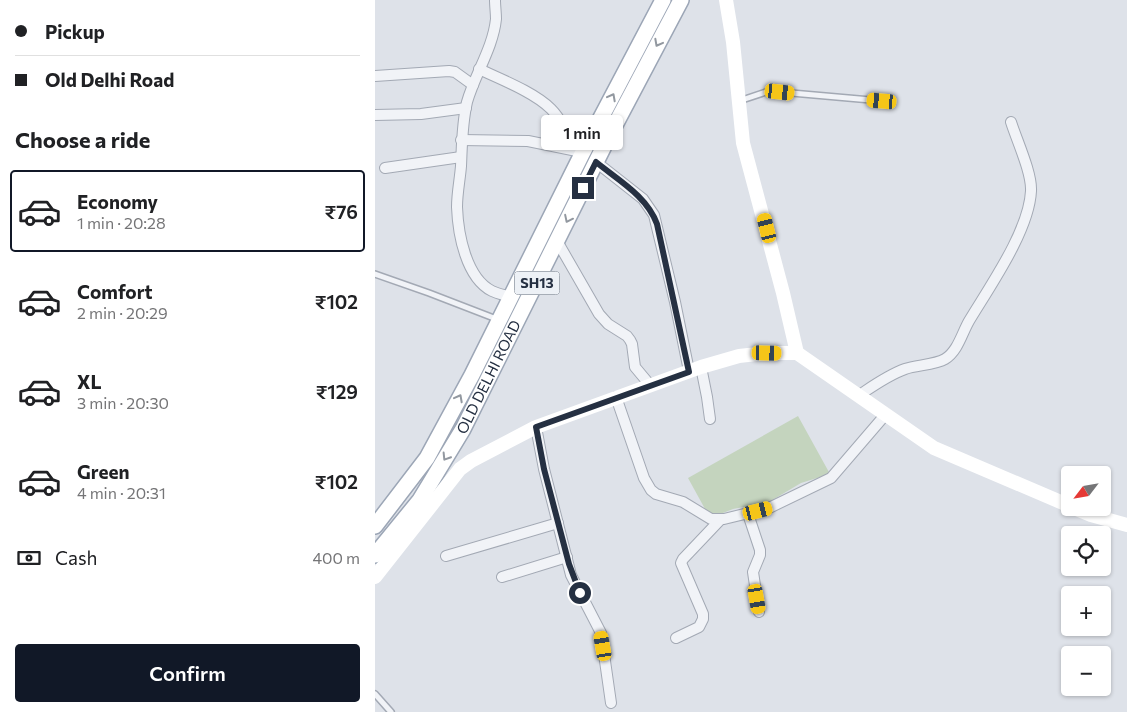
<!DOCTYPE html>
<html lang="en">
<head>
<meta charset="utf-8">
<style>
  body { margin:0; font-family:Commissioner,sans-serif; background:#f6f6f6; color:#202124; height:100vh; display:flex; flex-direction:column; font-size:19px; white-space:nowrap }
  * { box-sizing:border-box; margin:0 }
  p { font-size:16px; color:#757577 }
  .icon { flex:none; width:28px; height:28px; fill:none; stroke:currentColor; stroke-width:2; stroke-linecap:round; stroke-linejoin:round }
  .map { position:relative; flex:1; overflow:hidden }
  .side { display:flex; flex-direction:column; background:#fff; width:375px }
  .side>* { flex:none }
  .top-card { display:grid; align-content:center; height:110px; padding:0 15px; background:#fff }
  .needle { width:32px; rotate:239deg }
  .buttons { position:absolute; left:686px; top:466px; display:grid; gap:10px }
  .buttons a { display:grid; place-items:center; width:50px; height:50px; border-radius:5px; background:#fff; box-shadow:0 1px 4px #0004; font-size:25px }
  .end { position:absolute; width:22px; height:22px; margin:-11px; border:6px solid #253042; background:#fff; box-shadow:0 0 0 2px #fff }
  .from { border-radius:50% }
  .bubble { position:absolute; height:35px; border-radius:5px; background:#fff; box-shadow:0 1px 4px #0004; font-size:16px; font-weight:600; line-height:35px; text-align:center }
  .car { position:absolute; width:15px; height:30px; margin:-15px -8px; border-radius:6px; box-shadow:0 0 4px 1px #0007; background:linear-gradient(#f5c518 24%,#345 0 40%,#f5c518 0 76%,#345 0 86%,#f5c518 0) }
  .top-card b { display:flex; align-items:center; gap:18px; height:48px; font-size:19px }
  .top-card b+b { border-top:1px solid #e0e0e0 }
  .top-card i { width:12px; height:12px; background:#202124 }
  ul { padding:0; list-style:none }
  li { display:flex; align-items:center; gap:15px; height:82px; margin:0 10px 8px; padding:0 5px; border:2px solid transparent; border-radius:5px }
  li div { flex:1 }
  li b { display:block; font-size:19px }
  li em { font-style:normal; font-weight:600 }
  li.on { border-color:#111827 }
  li>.icon { width:45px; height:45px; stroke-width:1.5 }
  h2 { padding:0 15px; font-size:22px; line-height:60px }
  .pay { display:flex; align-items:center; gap:12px; height:55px; padding:0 15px; font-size:19px }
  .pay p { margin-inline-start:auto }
  .primary-button { display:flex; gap:10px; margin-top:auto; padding:10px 15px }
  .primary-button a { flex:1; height:58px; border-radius:5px; background:#111827; color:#fff; font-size:20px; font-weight:600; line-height:58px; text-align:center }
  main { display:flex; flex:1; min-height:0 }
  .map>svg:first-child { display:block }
  .green { fill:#c4d4be }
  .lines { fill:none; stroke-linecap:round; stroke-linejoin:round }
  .lane-casing { stroke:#a3a9b4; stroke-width:8 }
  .street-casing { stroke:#a3a9b4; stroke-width:12 }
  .primary-casing { stroke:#9ca6b6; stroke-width:18 }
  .lane { stroke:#f1f3f7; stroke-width:5 }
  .street { stroke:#f1f3f7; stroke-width:10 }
  .secondary { stroke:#fff; stroke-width:14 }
  .primary { stroke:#fff; stroke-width:15 }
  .oneway { stroke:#9298a0 }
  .route { stroke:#253042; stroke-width:6 }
  .labels { text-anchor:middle; stroke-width:5; stroke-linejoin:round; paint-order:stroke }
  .shield { fill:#edf1f6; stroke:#616a78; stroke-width:1 }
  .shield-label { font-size:14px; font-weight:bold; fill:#253042 }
  .street-label { font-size:15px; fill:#253042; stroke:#edf1f6 }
</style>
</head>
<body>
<main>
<section class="side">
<div class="top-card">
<b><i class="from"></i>Pickup</b>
<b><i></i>Old Delhi Road</b>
</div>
<h2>Choose a ride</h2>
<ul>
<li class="on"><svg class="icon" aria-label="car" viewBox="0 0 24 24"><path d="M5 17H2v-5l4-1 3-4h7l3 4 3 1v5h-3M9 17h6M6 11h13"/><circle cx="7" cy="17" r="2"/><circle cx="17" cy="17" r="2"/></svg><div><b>Economy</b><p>1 min · 20:28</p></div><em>₹76</em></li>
<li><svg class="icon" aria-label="car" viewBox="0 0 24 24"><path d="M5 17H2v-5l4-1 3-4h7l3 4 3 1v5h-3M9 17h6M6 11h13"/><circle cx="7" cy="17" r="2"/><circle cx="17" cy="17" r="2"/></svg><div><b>Comfort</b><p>2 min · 20:29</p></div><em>₹102</em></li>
<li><svg class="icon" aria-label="car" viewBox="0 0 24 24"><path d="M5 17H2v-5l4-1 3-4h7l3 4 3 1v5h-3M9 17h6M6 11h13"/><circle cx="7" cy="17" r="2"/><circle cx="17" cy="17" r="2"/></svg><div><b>XL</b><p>3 min · 20:30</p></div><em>₹129</em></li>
<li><svg class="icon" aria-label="car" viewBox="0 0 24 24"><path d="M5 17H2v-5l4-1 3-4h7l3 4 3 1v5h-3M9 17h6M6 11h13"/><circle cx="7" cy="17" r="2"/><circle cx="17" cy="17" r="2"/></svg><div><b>Green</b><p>4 min · 20:31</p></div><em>₹102</em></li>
</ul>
<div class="pay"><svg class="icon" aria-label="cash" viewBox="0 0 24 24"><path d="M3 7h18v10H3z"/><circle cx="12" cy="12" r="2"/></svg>Cash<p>400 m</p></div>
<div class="primary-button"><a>Confirm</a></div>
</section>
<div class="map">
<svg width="752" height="712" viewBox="0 0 752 712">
  <rect width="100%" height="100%" fill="#dee2e9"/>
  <!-- green -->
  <path class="green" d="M423,416L455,474L426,483L394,502L358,509L335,518L313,478Z"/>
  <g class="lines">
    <defs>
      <g id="lane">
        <path d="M364,101L394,91L507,101"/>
        <path d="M0,274L54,293L124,320"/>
        <path d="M0,694L16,712"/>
      </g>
      <g id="street">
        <path d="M120,0C120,6 121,13 121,19C118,48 100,74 92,102C87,123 87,144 86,166C85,179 82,193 82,207C83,234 91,278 117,291C123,294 130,295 136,297"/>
        <path d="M104,69C125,79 159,92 176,109C187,120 193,136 199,150"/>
        <path d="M0,76L74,71L80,72L98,85"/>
        <path d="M0,115L46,114L91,108"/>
        <path d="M86,140L153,141L202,151"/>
        <path d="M221,162L268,199L279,215L300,302L314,371"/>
        <path d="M10,168L86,157"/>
        <path d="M182,241L224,314L233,324L252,336L255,340L257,344L260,367L275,385"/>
        <path d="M326,367L332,397L335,419"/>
        <path d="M483,396C498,386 513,375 530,369C541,365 560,365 570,359C583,351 587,333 594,321C615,286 654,231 656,191C657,173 642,141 636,122"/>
        <path d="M241,397L269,478L276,490L281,494L308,502L336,519H349L394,508L456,478L511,414"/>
        <path d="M161,427L169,469L196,575L226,633L236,703"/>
        <path d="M373,514L385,550V555L378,572L384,612"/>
        <path d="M71,556L183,523"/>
        <path d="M127,577L192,557"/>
        <path d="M301,638L324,627L328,619V614L306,563L308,559L345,520"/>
      </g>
      <g id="primary">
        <path d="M0,526L52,458L97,375L208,152L288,0"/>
        <path id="s1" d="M0,555L45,500L88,429L230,144L306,0"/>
      </g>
    </defs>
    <!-- lane casing -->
    <use href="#lane" class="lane-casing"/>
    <!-- street casing -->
    <use href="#street" class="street-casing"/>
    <!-- primary casing -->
    <use href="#primary" class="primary-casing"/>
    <!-- lane -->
    <use href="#lane" class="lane"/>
    <!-- street -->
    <use href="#street" class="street"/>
    <!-- secondary -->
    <g class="secondary">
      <path d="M351,0L358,42L368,143L408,293L422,353"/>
      <path d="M699,508L716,515L752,525"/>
      <path d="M0,577L85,469L96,461L161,427L326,367L364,356L392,353H422L559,448L695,506"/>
    </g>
    <!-- primary -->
    <use href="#primary" class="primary"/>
  </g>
  <!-- one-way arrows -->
  <defs><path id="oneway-chevron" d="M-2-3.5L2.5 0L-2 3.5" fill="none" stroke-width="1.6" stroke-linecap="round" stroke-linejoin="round" transform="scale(1.25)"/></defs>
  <g class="oneway">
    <use href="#oneway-chevron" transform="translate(283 43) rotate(118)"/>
    <use href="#oneway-chevron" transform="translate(237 97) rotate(-62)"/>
    <use href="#oneway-chevron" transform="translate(193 219) rotate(116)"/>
    <use href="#oneway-chevron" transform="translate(84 398) rotate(-62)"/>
    <use href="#oneway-chevron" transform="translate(71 457) rotate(122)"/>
  </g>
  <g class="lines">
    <!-- route -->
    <path class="route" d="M205,593L194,564L169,469L161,427L314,372L282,224C272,196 243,180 221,162L208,188"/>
  </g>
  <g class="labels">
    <!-- shield labels -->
    <rect class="shield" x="139.5" y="271.5" width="45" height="23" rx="4"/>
    <g class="shield-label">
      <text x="162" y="288">SH13</text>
    </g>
    <!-- street labels -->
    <g class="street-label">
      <text dy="5" stroke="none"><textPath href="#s1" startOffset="212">OLD DELHI ROAD</textPath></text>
    </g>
  </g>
</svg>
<div class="buttons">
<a><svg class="needle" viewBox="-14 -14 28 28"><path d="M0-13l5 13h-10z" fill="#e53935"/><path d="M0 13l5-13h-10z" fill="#757577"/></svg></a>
<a><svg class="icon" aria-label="locate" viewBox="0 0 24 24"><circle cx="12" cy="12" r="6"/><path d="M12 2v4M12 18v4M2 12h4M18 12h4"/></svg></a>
<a>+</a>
<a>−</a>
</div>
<i class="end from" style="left:205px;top:593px"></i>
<i class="end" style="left:208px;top:188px"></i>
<div class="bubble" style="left:166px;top:115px;width:82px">1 min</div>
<i class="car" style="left:405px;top:92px;rotate:96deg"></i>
<i class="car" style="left:507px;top:101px;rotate:275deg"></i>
<i class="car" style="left:392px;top:228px;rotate:346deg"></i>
<i class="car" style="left:392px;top:353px;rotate:91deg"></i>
<i class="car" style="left:383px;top:511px;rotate:76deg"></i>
<i class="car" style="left:382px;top:599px;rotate:170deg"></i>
<i class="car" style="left:228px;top:646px;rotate:350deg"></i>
</div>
</main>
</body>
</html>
